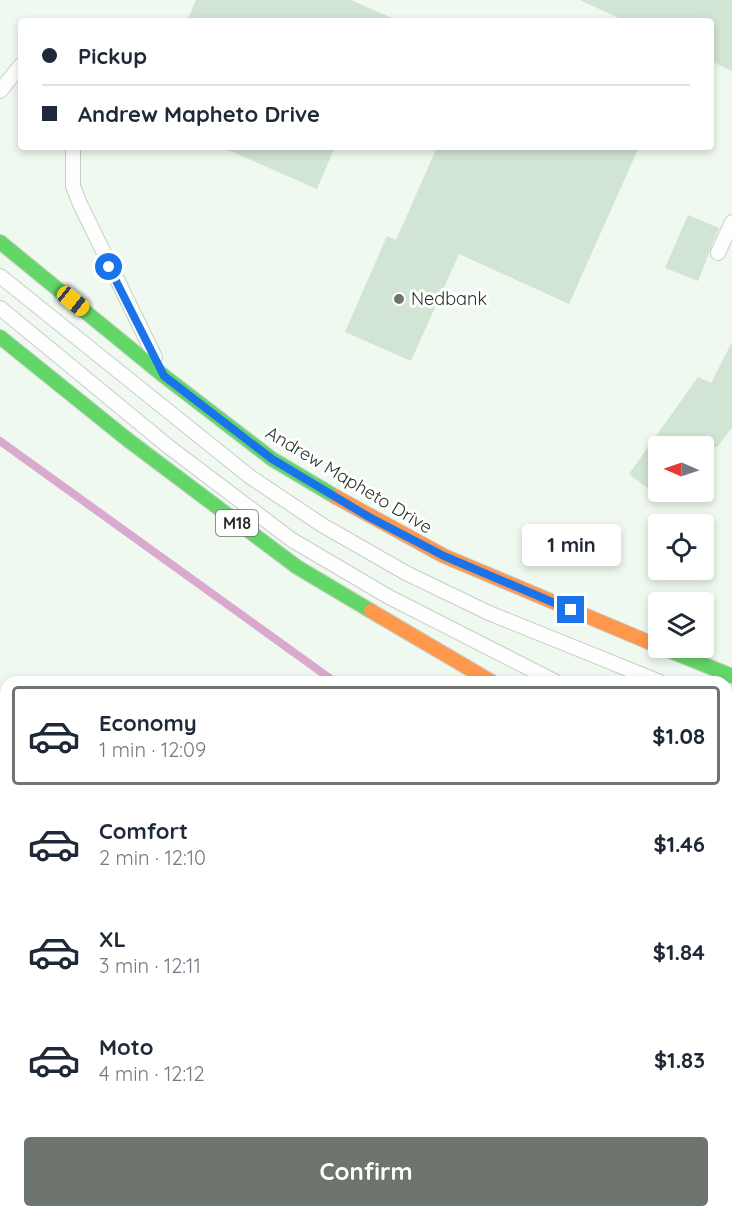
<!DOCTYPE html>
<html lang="en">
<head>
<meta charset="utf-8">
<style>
  body { margin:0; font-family:Quicksand,sans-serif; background:#f6f6f7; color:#1f2937; height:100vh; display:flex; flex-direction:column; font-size:22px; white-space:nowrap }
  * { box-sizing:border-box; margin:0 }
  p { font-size:20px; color:#747a83 }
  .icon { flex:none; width:33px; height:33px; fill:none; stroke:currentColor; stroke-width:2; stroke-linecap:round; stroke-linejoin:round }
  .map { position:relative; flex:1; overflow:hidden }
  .side { position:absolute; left:0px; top:676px; width:732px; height:542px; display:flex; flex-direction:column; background:#fff; border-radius:18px 18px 0 0; box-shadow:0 3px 9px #0003 }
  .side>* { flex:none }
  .hud { position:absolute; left:18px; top:18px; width:696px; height:132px; border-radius:6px; box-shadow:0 3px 9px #0003; display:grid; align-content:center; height:132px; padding:0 24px; background:#fff }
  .needle { width:39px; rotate:272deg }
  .fabs { position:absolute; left:648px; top:436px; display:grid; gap:12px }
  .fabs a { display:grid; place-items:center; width:66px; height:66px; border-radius:6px; background:#fff; box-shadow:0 3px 9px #0003; font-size:30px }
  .end { position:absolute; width:27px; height:27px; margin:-14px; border:8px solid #1a73e8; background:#fff; box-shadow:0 0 0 3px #fff }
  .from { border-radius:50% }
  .bubble { position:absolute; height:42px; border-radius:6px; background:#fff; box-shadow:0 3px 9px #0003; font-size:20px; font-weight:700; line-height:42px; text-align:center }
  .car { position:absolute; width:18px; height:36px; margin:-18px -9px; border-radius:8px; box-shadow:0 0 4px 2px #0007; background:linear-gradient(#f5c518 24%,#345 0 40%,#f5c518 0 76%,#345 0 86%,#f5c518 0) }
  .hud b { display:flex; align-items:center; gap:21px; height:57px; font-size:22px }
  .hud b+b { border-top:2px solid #e0e1e3 }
  .hud i { width:15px; height:15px; background:#1f2937 }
  ul { padding:10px 0 0; list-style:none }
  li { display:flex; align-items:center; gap:18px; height:99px; margin:0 12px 9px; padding:0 12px; border:3px solid transparent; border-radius:6px }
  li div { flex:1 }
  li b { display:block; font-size:22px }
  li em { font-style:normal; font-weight:700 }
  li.selected { border-color:#6d756e }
  li>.icon { width:54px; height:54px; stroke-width:1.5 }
  .action { display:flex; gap:12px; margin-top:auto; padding:12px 24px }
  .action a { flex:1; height:69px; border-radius:6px; background:#6d756e; color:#fff; font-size:24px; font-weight:700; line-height:69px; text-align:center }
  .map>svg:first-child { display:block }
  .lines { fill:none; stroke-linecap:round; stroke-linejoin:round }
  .stream { stroke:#d9aacd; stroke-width:8 }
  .building { fill:#d2e5d4 }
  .lane-casing { stroke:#c7cfc7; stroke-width:16 }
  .street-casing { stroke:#c7cfc7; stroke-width:32 }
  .fast-casing { stroke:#c7cfc7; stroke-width:16 }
  .slow-casing { stroke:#c7cfc7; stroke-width:16 }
  .jam-casing { stroke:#c7cfc7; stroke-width:16 }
  .lane { stroke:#fdfefd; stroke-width:14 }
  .street { stroke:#fdfefd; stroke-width:28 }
  .fast { stroke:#63d668; stroke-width:14 }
  .slow { stroke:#ff974d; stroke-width:14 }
  .jam { stroke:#b3261e; stroke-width:14 }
  .route { stroke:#1a73e8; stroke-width:8 }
  .poi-dot { fill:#6d756e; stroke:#fff; stroke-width:2 }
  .labels { text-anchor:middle; stroke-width:6; stroke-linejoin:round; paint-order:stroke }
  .shield { fill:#fff; stroke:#686d68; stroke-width:1.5 }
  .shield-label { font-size:16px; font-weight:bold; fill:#272e28 }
  .poi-label { font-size:18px; fill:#272e28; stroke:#fff; text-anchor:start }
  .street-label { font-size:18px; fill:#272e28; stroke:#fff }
</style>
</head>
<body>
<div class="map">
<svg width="732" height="1217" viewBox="0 0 732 1217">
  <rect width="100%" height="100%" fill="#eff9ef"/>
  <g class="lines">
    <!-- stream -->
    <path class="stream" d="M0,441L335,682"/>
  </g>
  <!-- building -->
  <g class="building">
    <path d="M196,0H351L399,21H187Z"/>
    <path d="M580,0H732V71L711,61V21H625Z"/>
    <path d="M221,147H335L317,189Z"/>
    <path d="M437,147H639L569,304L459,254L411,361L345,332L387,236L396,240Z"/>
    <path d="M688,215L719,228L698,281L665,268Z"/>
    <path d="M732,342V428L717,447H658V496L629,474L698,377L711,383Z"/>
  </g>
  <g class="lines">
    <defs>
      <g id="lane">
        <path d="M0,91L21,65"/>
        <path d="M73,147V186L80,204L155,357"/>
        <path d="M718,253L732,222"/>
        <path d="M0,276L249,476L322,525L406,573L489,613L660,682"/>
        <path d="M0,308L169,447L292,540L389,597L556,682"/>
        <path d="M726,708L732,711"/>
        <path d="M726,763L732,766"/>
      </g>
      <g id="street">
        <path d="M0,742L6,745"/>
        <path d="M602,1212L604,1217"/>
      </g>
      <g id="fast">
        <path d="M0,242L164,376L272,459L336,497"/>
        <path d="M0,337L128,440L297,567L371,611"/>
        <path d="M663,648L732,676"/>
        <path d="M726,813L732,816"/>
        <path d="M726,957L732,951"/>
      </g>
      <g id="slow">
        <path d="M336,497L444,556L658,646"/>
        <path d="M371,611L492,682"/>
        <path d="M0,1085L6,1086"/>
      </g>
      <path id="jam" d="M726,997L732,992"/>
    </defs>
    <!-- lane casing -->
    <use href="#lane" class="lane-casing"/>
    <!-- street casing -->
    <use href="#street" class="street-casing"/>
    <!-- fast casing -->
    <use href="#fast" class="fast-casing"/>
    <!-- slow casing -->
    <use href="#slow" class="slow-casing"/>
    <!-- jam casing -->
    <use href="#jam" class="jam-casing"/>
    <!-- lane -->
    <use href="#lane" class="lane"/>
    <!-- street -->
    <use href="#street" class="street"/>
    <!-- fast -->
    <use href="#fast" class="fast"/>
    <!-- slow -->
    <use href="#slow" class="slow"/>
    <!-- jam -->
    <use href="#jam" class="jam"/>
  </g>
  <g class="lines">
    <!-- route -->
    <path class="route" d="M109,267L164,376L272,459L369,517L444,556L571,610"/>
  </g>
  <!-- markers -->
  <circle class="poi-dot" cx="399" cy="299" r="6"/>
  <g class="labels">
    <!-- shield labels -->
    <rect class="shield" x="216" y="510" width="42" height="26" rx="4.5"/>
    <g class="shield-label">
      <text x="237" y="529">M18</text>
    </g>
    <!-- poi labels -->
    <g class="poi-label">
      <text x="411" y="305">Nedbank</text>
    </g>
    <!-- street labels -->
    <g class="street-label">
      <text transform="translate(349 480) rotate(31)" y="6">Andrew Mapheto Drive</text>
    </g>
  </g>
</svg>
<div class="fabs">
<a><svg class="needle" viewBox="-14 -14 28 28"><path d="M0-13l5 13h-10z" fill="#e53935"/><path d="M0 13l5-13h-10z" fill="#747a83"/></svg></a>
<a><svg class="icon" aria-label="locate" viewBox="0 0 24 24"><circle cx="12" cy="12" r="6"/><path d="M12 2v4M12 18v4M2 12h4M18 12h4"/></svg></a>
<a><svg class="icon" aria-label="layers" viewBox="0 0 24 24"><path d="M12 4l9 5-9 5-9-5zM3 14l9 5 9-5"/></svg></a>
</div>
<i class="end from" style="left:109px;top:267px"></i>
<i class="end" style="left:571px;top:610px"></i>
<div class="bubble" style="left:522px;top:524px;width:99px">1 min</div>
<i class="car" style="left:73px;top:301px;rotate:129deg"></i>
<div class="hud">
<b><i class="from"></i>Pickup</b>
<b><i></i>Andrew Mapheto Drive</b>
</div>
<section class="side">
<ul>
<li class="selected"><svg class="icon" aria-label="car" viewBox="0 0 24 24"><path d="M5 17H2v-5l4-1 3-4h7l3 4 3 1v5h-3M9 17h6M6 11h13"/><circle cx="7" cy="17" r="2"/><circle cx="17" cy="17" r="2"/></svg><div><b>Economy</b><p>1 min · 12:09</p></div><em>$1.08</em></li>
<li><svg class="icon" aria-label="car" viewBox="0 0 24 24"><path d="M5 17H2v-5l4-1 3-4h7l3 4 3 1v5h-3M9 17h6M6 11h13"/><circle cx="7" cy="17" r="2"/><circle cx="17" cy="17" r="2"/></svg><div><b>Comfort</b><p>2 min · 12:10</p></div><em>$1.46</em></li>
<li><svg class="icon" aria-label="car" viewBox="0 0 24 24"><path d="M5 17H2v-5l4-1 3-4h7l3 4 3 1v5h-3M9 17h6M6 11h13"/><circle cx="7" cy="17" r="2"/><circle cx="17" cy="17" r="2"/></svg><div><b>XL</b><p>3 min · 12:11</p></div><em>$1.84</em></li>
<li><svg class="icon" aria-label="car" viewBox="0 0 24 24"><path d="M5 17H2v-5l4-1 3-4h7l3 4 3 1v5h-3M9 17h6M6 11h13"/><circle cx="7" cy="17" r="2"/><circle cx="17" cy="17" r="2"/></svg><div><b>Moto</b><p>4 min · 12:12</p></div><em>$1.83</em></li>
</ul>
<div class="action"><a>Confirm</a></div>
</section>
</div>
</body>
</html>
